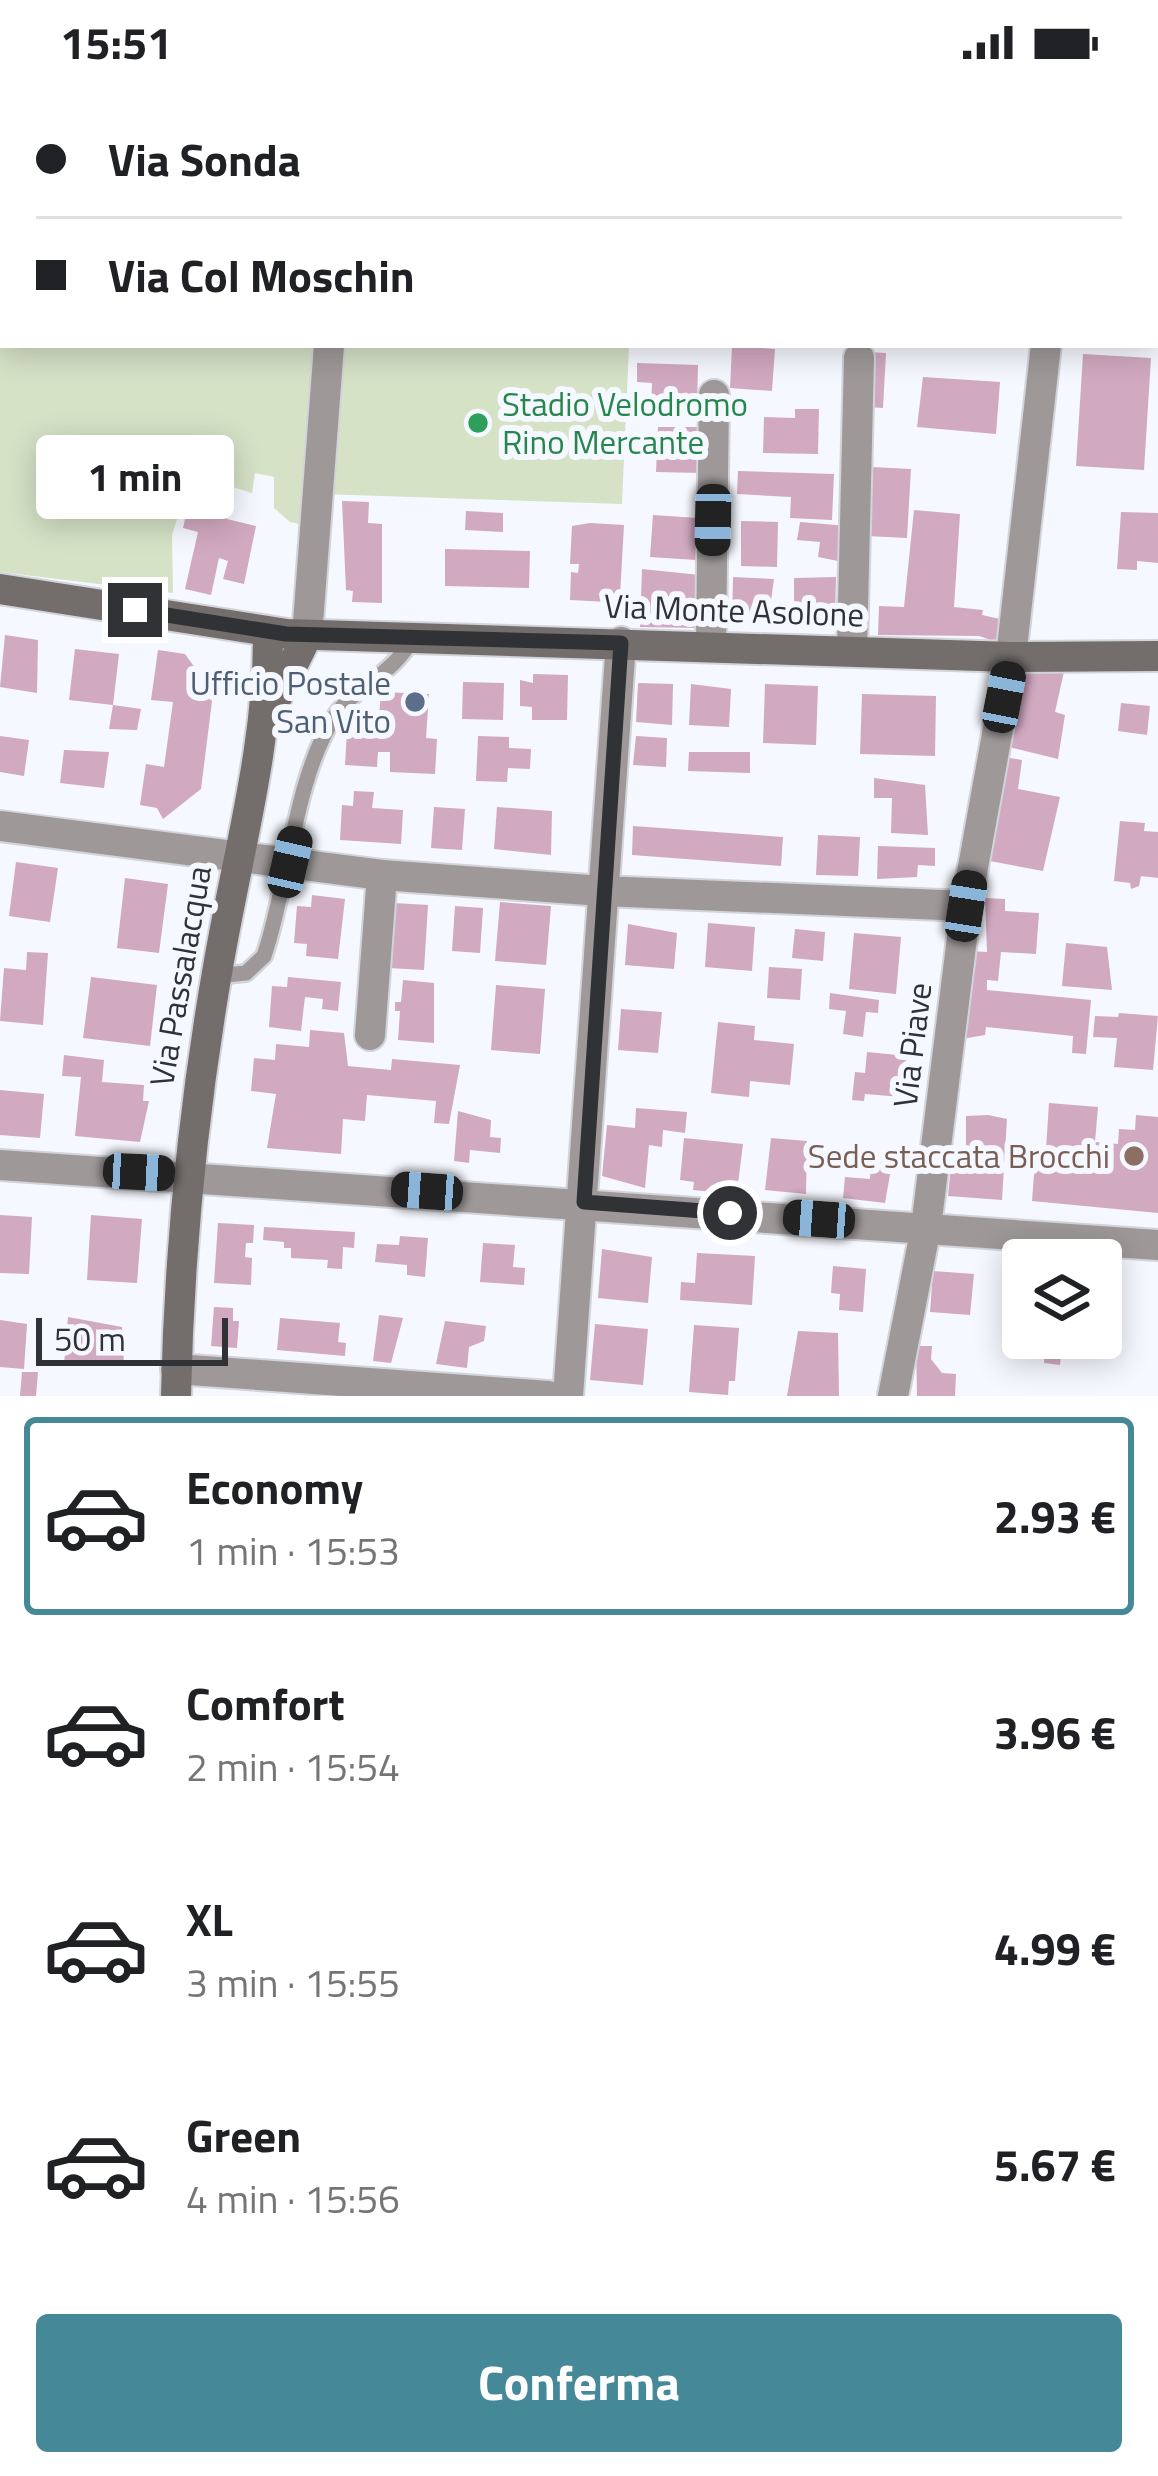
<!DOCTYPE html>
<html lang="it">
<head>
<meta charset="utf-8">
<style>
  body { margin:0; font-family:"Titillium Web",sans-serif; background:#f6f6f6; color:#202124; height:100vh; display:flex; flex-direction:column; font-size:45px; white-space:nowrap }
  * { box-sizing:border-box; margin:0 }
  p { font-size:39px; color:#757577 }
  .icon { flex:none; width:66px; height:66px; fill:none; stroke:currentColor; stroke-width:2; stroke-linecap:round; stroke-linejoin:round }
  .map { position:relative; height:1312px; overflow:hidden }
  .drawer { display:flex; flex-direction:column; background:#fff; flex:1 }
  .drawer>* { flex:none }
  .hud { position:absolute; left:0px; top:0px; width:1158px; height:264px; box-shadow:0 6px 30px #0003; display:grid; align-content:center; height:264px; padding:0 36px; background:#fff }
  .controls { position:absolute; left:1002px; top:1155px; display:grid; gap:24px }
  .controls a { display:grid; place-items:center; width:120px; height:120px; border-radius:12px; background:#fff; box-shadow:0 6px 30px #0003; font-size:60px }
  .scale { position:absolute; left:36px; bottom:30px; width:192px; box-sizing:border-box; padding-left:12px; border:6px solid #303235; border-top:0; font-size:33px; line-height:42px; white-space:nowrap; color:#303235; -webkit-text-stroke:9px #f5f8fe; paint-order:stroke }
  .end { position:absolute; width:54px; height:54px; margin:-27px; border:15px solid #303235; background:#fff; box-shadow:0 0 0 6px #fff }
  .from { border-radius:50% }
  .bubble { position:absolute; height:84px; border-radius:12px; background:#fff; box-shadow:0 6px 30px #0003; font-size:39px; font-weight:700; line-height:84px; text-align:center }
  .car { position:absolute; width:36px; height:72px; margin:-36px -18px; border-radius:15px; box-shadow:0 0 9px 3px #0007; background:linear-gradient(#222 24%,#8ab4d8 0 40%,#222 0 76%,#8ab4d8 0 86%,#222 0) }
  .hud b { display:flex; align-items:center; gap:42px; height:114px; font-size:45px }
  .hud b+b { border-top:3px solid #e0e0e0 }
  .hud i { width:30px; height:30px; background:#202124 }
  ul { padding:21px 0 0; list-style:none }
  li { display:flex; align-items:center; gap:36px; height:198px; margin:0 24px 18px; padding:0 12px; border:6px solid transparent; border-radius:12px }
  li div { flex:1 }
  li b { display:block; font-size:45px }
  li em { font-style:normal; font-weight:700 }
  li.active { border-color:#458898 }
  li>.icon { width:108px; height:108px; stroke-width:1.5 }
  .button { display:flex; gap:24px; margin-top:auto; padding:24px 36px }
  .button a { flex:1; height:138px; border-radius:12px; background:#458898; color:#fff; font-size:48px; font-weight:700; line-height:138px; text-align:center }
  .status { display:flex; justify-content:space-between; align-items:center; height:84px; padding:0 60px; background:#fff; direction:ltr }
  .status svg { height:33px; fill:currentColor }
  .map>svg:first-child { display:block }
  .green { fill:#d5e2c6 }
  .building { fill:#d1a9c1 }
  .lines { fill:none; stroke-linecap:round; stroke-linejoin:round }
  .lane-casing { stroke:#d2d4da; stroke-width:20 }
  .street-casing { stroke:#d2d4da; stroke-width:34 }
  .secondary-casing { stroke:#d2d4da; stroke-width:34 }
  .lane { stroke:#9e9998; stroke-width:15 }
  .street { stroke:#9e9998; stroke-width:30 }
  .secondary { stroke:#736d6b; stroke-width:30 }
  .route { stroke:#303235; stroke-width:15 }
  .leisure-dot { fill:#2e9e5b; stroke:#f5f8fe; stroke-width:4.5 }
  .service-dot { fill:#5c6f8a; stroke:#f5f8fe; stroke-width:4.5 }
  .education-dot { fill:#8d6e63; stroke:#f5f8fe; stroke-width:4.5 }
  .labels { text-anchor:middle; stroke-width:12; stroke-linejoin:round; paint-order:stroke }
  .leisure-label { font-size:33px; fill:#27864d; stroke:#f5f8fe; text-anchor:start }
  .street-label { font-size:33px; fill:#303235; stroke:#f5f8fe }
  .service-label { font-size:33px; fill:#4e5e75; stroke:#f5f8fe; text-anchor:end }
  .education-label { font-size:33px; fill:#785e54; stroke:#f5f8fe; text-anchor:end }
</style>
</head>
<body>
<div class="status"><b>15:51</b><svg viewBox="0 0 49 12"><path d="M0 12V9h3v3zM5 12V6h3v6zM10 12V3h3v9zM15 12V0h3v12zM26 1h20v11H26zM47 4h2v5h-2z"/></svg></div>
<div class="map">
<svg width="1158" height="1312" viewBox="0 0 1158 1312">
  <rect width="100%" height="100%" fill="#f5f8fe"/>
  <!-- green -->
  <g class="green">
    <path d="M371,0H870L371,3Z"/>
    <path d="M0,41L3,261H314L303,441L290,438L274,424V393L255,389L252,409L191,390L172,451L173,509L0,488Z"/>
    <path d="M339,261H629L622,420L322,410Z"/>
  </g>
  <!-- building -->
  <g class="building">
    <path d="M732,262L775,265L772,307L730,304Z"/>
    <path d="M869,268L886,269L883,324L867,323Z"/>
    <path d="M1083,270L1151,274L1144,386L1076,382Z"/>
    <path d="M637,279L698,281L697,325L651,323L652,299L637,298Z"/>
    <path d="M923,293L1000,298L996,350L917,343Z"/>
    <path d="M795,325H819L818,370L763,369L764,333L795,334Z"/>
    <path d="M658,343H705L702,389L656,388Z"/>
    <path d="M871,383L911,385L907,454L867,452Z"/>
    <path d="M738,387L834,390L832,436L790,434L791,413L737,410Z"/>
    <path d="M192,405L232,415L227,435L256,442L244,500L223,495L228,477L219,474L211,511L185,505L198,448L183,444Z"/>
    <path d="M342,417L369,418L368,439L382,440V519L352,518L353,507L346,506Z"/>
    <path d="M914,426L960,430L954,523L983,526L982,531L1000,535L997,558L979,552L878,551L879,522L904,523Z"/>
    <path d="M466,427L503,429V448L465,446Z"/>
    <path d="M1121,428L1158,429V479L1137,477V486L1117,485Z"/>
    <path d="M653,431L698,434L696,476L650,473Z"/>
    <path d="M741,437L778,438L777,483L741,482Z"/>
    <path d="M800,438L848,442L843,478L818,473L820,458L797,456Z"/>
    <path d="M590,439L624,441L620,511L609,509L608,518L570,516L571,488L578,489L579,480H570L572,442Z"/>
    <path d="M445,465L530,467L529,504L445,502Z"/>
    <path d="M642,485L700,491L699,544L640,543Z"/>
    <path d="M733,493L774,495L768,538L732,537Z"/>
    <path d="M836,493L835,537L801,535L800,521L794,520V494Z"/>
    <path d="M5,551L38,556L37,609L0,603Z"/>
    <path d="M75,565L119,570L113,621L69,616Z"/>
    <path d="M158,566L185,570L213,609L201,705L163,735L157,724L140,721L146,680L164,683L173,618L151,616Z"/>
    <path d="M1020,582L1065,583L1055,628L1065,631L1058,675L1000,661Z"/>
    <path d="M533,590L568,591L567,636H532V623L520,622V596L533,599Z"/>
    <path d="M463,598L504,599L503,636L462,635Z"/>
    <path d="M638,599L673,600L672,641L636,638Z"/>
    <path d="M691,600L731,605L729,643L689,641Z"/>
    <path d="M765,600L818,602L816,661L763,659Z"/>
    <path d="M381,608L429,610L426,654L437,655L435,690L390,688V668H378L377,683L345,681L348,630L379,632Z"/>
    <path d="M862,610L936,612L935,672L860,670Z"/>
    <path d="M1121,619L1150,622L1147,651L1118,647Z"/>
    <path d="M113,621L141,625L137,646L109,645Z"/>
    <path d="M0,652L29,656L24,692L0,688Z"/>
    <path d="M478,652L509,653V664L531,665L530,685L508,684L507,698L476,697Z"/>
    <path d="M636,652L667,654L666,683L633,681Z"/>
    <path d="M64,666L109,668L104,704L60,699Z"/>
    <path d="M689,668H750V689L688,687Z"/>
    <path d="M998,672L1022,676L1018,705L1060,713L1043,787L979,775Z"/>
    <path d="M874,694L925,701L928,751L891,749L892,714H874Z"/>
    <path d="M354,707L374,708L372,724L403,726L401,760L340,756L342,721L353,722Z"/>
    <path d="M434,723L465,725L462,766L431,764Z"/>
    <path d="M497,723L552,727L551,771L494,765Z"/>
    <path d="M1120,737L1145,739L1144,747L1158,748V794L1141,792L1139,802L1131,805L1130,799L1114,797Z"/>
    <path d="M633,742L783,753L781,782L632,771Z"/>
    <path d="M818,751L860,753L858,792L816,791Z"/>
    <path d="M878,762L935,764V782L918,781L917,793L877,795Z"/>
    <path d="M16,778L58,784L50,838L9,832Z"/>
    <path d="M125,794L168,800L159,869L117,864Z"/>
    <path d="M312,811L345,815L338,875L306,872L307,860L294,859L297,822L311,823Z"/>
    <path d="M985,814L1005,815V827L1039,829L1036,870L1001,868L998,897L987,896V906L1091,916L1086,970L1072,969L1073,952L986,943L985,951L962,955L971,867L987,868Z"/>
    <path d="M500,818L551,822L546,881L495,877Z"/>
    <path d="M394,819L428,821L424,886L389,884Z"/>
    <path d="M455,822L483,824L480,869L452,867Z"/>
    <path d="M708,839L755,843L752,887L705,883Z"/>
    <path d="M628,840L677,849L674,885L625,881Z"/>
    <path d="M795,845L825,848L823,877L792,874Z"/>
    <path d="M854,849L901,853L896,910L849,905Z"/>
    <path d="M1066,859L1107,863L1112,906L1062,902Z"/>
    <path d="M27,868L48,869L43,941L0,937L4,884L26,886Z"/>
    <path d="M769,883L802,885L800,916L767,914Z"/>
    <path d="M91,893L157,901L150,962L83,954Z"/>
    <path d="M288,893L341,898L338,927L322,925L323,915L305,913L301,947L269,943L272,902L287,903Z"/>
    <path d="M403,896L434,899V959L398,956L400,927H395V918H401Z"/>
    <path d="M496,901L545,905L540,970L491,966Z"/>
    <path d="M830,909L879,916L878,929L866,928L863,953L843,950L846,927L829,925Z"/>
    <path d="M621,925L662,928L658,969L618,966Z"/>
    <path d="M1119,929L1158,932L1153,986L1114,983L1117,954L1093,953L1095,932L1118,933Z"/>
    <path d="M718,938L755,942L754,956L794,960L790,1001L750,997L749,1013L711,1009Z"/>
    <path d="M310,946L344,949L348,982L391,986L392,975L460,981L449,1040L434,1039L436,1017L367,1011L365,1037L343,1035L341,1070L267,1064L276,1010L251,1007L254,974L275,976L276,960L309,963Z"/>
    <path d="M867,968L907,972L902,1013L865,1010L864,1017L852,1016L855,988L865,989Z"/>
    <path d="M64,971L104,976L102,998L144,1001L143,1017H149L140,1058L75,1052L81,993L62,992Z"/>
    <path d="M0,1006L44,1010L40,1054L0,1051Z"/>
    <path d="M1049,1019L1098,1023L1095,1058L1118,1060L1119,1045L1135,1046L1136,1031L1158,1033V1129L1032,1117L1036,1064L1046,1065Z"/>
    <path d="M636,1024L687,1028L685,1049L663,1046L662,1063L649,1061L645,1104L602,1092L607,1041L635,1044Z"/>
    <path d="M458,1027L491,1036L490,1053L501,1054L500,1069L470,1066L469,1079L454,1077Z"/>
    <path d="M988,1031L1007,1035L1002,1116L948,1112L951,1082L966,1083V1032Z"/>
    <path d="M684,1054L743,1060L738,1100L726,1098L724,1109L693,1106L694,1098L680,1096Z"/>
    <path d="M771,1054L807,1057L806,1110L765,1106Z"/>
    <path d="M871,1077L892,1079L885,1119L843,1114L845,1093L870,1095Z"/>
    <path d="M0,1131L32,1133L29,1190L0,1189Z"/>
    <path d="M91,1131L142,1135L137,1199L87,1196Z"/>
    <path d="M218,1139L254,1141L253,1159H246L245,1173L252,1174L251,1201L214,1199Z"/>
    <path d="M264,1143L355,1148L354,1164L343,1163L342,1185L327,1184L328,1176L291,1174V1164H284V1158L263,1156Z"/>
    <path d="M400,1152L428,1154L425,1193L407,1191V1181L375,1178L377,1160L399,1161Z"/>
    <path d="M483,1159L515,1161L513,1183L525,1184L524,1201L480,1198Z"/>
    <path d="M602,1165L652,1173L648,1219L598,1214Z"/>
    <path d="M697,1169L755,1172L752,1221L680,1216L681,1198L695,1199Z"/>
    <path d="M833,1182L866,1185L863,1228L839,1226L840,1210L831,1209Z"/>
    <path d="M933,1187L974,1190L970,1231L930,1228Z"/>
    <path d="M1101,1211L1120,1213L1113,1259L1101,1258Z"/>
    <path d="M214,1223L233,1224V1237H239L237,1264L211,1262Z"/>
    <path d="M379,1231L403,1234L391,1279L373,1277Z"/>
    <path d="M68,1233L122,1243L124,1280H64Z"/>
    <path d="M280,1234L340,1239L338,1258L346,1259L345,1272L277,1266Z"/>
    <path d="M0,1236L27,1240L24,1285L0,1283Z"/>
    <path d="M445,1237L486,1242L484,1257L469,1263L467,1284L436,1280Z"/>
    <path d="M595,1240L648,1245L643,1301L590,1296Z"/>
    <path d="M694,1241L739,1244L735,1297H729L728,1311L689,1308Z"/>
    <path d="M798,1247L838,1249L839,1312H787Z"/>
    <path d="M1045,1258L1062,1259L1060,1281L1044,1279Z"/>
    <path d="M916,1262H932L931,1275L942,1289L956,1290L955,1312H917Z"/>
    <path d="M22,1288H38L36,1312H20Z"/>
  </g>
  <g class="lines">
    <defs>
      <path id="lane" d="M216,892L246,889L264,872C289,799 294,694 335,632C356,601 392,592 412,555"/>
      <g id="street">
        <path d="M349,3V0"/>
        <path d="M1075,3V0"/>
        <path d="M307,552L329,261"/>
        <path d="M711,560L714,311"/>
        <path d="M852,565L859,274"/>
        <path d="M0,742L382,791L602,807L966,822"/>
        <path d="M370,951L382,791"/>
        <path d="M0,1081L1158,1161"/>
        <path d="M176,1285L548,1312"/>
        <path d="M568,1312L621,558"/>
        <path d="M893,1312L926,1143L966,822L1011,573L1046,261"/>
      </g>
      <g id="secondary">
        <path d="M0,505L287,550L1011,573L1158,572"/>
        <path d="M270,627L307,552"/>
        <path d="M176,1312C179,1167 193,1026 218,883C237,771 269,662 268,548"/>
      </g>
    </defs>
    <!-- lane casing -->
    <use href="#lane" class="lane-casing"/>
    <!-- street casing -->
    <use href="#street" class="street-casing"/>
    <!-- secondary casing -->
    <use href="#secondary" class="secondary-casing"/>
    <!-- lane -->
    <use href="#lane" class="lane"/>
    <!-- street -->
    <use href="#street" class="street"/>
    <!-- secondary -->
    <use href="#secondary" class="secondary"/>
  </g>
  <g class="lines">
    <!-- route -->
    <path class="route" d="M135,526L286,550L621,559L584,1118L730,1129"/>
  </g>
  <!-- markers -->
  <circle class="leisure-dot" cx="478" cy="339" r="12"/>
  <circle class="service-dot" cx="415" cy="618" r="12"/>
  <circle class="education-dot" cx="1134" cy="1072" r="12"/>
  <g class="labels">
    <!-- leisure labels -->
    <g class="leisure-label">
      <text x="502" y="332">Stadio Velodromo<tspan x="502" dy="38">Rino Mercante</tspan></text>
    </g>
    <!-- street labels -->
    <g class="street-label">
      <text transform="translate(734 526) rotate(2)" y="12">Via Monte Asolone</text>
      <text transform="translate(180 892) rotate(-80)" y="12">Via Passalacqua</text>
      <text transform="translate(912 961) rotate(-83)" y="12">Via Piave</text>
    </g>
    <!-- service labels -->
    <g class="service-label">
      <text x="391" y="611">Ufficio Postale<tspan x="391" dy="38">San Vito</tspan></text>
    </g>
    <!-- education labels -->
    <g class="education-label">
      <text x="1110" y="1084">Sede staccata Brocchi</text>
    </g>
  </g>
</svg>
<div class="controls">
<a><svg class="icon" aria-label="layers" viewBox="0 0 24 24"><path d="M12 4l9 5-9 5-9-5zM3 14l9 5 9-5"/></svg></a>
</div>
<div class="scale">50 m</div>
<i class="end from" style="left:730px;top:1129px"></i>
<i class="end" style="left:135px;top:526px"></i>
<div class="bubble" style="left:36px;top:351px;width:198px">1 min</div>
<i class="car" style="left:713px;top:436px;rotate:181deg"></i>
<i class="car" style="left:1004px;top:613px;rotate:11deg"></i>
<i class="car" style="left:290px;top:778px;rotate:13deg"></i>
<i class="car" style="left:966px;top:822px;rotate:9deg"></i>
<i class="car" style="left:139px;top:1088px;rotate:93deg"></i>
<i class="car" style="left:427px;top:1107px;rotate:274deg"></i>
<i class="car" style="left:819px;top:1135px;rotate:274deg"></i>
<div class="hud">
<b><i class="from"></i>Via Sonda</b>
<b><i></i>Via Col Moschin</b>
</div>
</div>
<section class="drawer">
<ul>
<li class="active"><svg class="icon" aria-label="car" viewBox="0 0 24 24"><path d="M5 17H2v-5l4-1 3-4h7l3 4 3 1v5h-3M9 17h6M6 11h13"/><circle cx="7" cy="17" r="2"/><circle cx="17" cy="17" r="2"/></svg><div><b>Economy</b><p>1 min · 15:53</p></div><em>2.93 €</em></li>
<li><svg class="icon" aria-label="car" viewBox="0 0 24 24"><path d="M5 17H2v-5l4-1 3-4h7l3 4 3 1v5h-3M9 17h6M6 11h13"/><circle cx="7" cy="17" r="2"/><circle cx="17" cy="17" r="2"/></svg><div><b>Comfort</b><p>2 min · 15:54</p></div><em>3.96 €</em></li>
<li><svg class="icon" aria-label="car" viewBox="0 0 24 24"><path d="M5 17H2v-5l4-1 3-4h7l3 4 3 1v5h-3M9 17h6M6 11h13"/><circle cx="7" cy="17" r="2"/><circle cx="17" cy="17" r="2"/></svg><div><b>XL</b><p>3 min · 15:55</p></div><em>4.99 €</em></li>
<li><svg class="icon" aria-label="car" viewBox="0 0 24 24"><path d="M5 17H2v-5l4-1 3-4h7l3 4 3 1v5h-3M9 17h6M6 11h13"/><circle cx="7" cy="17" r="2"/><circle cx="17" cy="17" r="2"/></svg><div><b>Green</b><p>4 min · 15:56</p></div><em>5.67 €</em></li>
</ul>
<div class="button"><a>Conferma</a></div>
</section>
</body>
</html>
